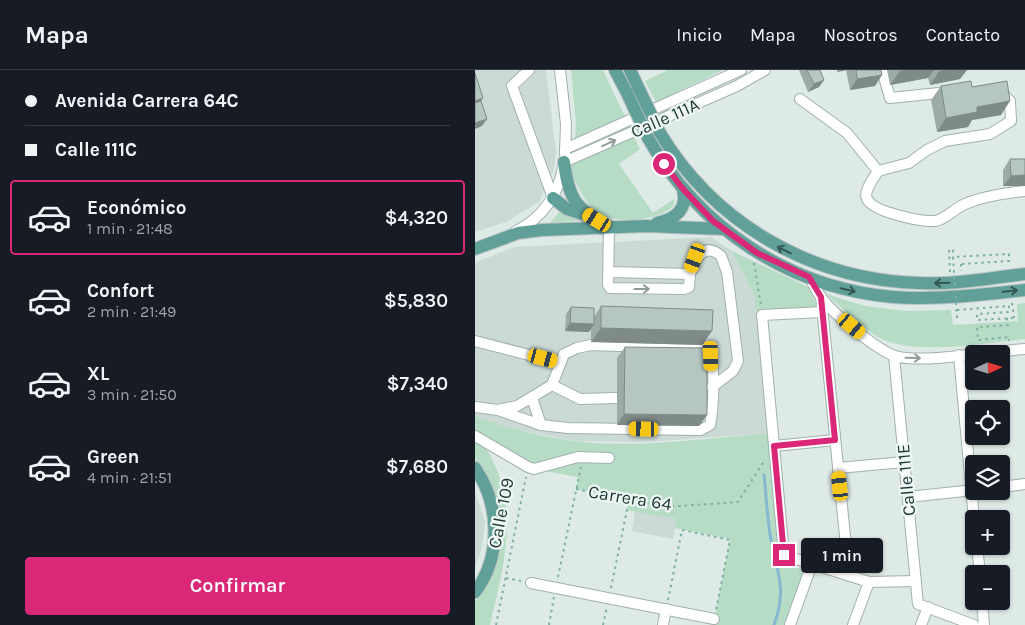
<!DOCTYPE html>
<html lang="es">
<head>
<meta charset="utf-8">
<style>
  body { margin:0; font-family:Karla,sans-serif; background:#242831; color:#f1f3f6; height:100vh; display:flex; flex-direction:column; font-size:19px; white-space:nowrap }
  * { box-sizing:border-box; margin:0 }
  p { font-size:16px; color:#9ea1a6 }
  .icon { flex:none; width:28px; height:28px; fill:none; stroke:currentColor; stroke-width:2; stroke-linecap:round; stroke-linejoin:round }
  .map { position:relative; flex:1; overflow:hidden }
  .sheet { display:flex; flex-direction:column; background:#171b24; width:475px }
  .sheet>* { flex:none }
  .hud { display:grid; align-content:center; height:110px; padding:0 25px; background:#171b24 }
  .needle { width:32px; rotate:86deg }
  .controls { position:absolute; left:490px; top:275px; display:grid; gap:10px }
  .controls a { display:grid; place-items:center; width:45px; height:45px; border-radius:5px; background:#171b24; box-shadow:0 1px 4px #0004; font-size:25px }
  .end { position:absolute; width:22px; height:22px; margin:-11px; border:6px solid #db2777; background:#fff; box-shadow:0 0 0 2px #fff }
  .from { border-radius:50% }
  .bubble { position:absolute; height:35px; border-radius:5px; background:#171b24; box-shadow:0 1px 4px #0004; font-size:16px; font-weight:600; line-height:35px; text-align:center }
  .car { position:absolute; width:15px; height:30px; margin:-15px -8px; border-radius:6px; box-shadow:0 0 4px 1px #0007; background:linear-gradient(#f5c518 24%,#345 0 40%,#f5c518 0 76%,#345 0 86%,#f5c518 0) }
  .hud b { display:flex; align-items:center; gap:18px; height:48px; font-size:19px }
  .hud b+b { border-top:1px solid #363941 }
  .hud i { width:12px; height:12px; background:#f1f3f6 }
  ul { padding:0; list-style:none }
  li { display:flex; align-items:center; gap:15px; height:75px; margin:0 10px 8px; padding:0 15px; border:2px solid transparent; border-radius:5px }
  li div { flex:1 }
  li b { display:block; font-size:19px }
  li em { font-style:normal; font-weight:600 }
  li.on { border-color:#db2777 }
  li>.icon { width:45px; height:45px; stroke-width:1.5 }
  .action { display:flex; gap:10px; margin-top:auto; padding:10px 25px }
  .action a { flex:1; height:58px; border-radius:5px; background:#db2777; color:#fff; font-size:20px; font-weight:600; line-height:58px; text-align:center }
  header { display:flex; align-items:center; gap:30px; box-sizing:border-box; height:70px; padding:0 25px; background:#171b24; border-bottom:1px solid #363941 }
  header strong { font-size:24px }
  nav { display:flex; gap:28px; margin-inline-start:auto; font-size:18px }
  main { display:flex; flex:1; min-height:0 }
  .map>svg:first-child { display:block }
  .built { fill:#ccdad5 }
  .green { fill:#b6dcc6 }
  .lines { fill:none; stroke-linecap:round; stroke-linejoin:round }
  .stream { stroke:#84b9d1; stroke-width:3 }
  .minor-casing { stroke:#a1b1ae; stroke-width:12 }
  .major-casing { stroke:#bcc4c3; stroke-width:14 }
  .path { stroke:#7eaea6; stroke-width:2; stroke-dasharray:2.5 4; stroke-linecap:butt }
  .minor { stroke:#fff; stroke-width:10 }
  .major { stroke:#61a099; stroke-width:12 }
  .major-bridge-casing { stroke:#bcc4c3; stroke-width:14; stroke-linecap:butt }
  .path-bridge { stroke:#7eaea6; stroke-width:2; stroke-dasharray:2.5 4; stroke-linecap:butt }
  .major-bridge { stroke:#61a099; stroke-width:12 }
  .wall { fill:#9daba8 }
  .shaded-wall { fill:#7f8b88 }
  .building { fill:#b6c7c3; stroke:#7f8b88 }
  .oneway { stroke:#8f9c9a }
  .oneway2 { stroke:#335854 }
  .route { stroke:#db2777; stroke-width:6 }
  .labels { text-anchor:middle; stroke-width:4.5; stroke-linejoin:round; paint-order:stroke }
  .street-label { font-size:18px; fill:#1f3936; stroke:#eef7f4 }
</style>
</head>
<body>
<header>
<strong>Mapa</strong>
<nav><a>Inicio</a><a>Mapa</a><a>Nosotros</a><a>Contacto</a></nav>
</header>
<main>
<section class="sheet">
<div class="hud">
<b><i class="from"></i>Avenida Carrera 64C</b>
<b><i></i>Calle 111C</b>
</div>
<ul>
<li class="on"><svg class="icon" aria-label="car" viewBox="0 0 24 24"><path d="M5 17H2v-5l4-1 3-4h7l3 4 3 1v5h-3M9 17h6M6 11h13"/><circle cx="7" cy="17" r="2"/><circle cx="17" cy="17" r="2"/></svg><div><b>Económico</b><p>1 min · 21:48</p></div><em>$4,320</em></li>
<li><svg class="icon" aria-label="car" viewBox="0 0 24 24"><path d="M5 17H2v-5l4-1 3-4h7l3 4 3 1v5h-3M9 17h6M6 11h13"/><circle cx="7" cy="17" r="2"/><circle cx="17" cy="17" r="2"/></svg><div><b>Confort</b><p>2 min · 21:49</p></div><em>$5,830</em></li>
<li><svg class="icon" aria-label="car" viewBox="0 0 24 24"><path d="M5 17H2v-5l4-1 3-4h7l3 4 3 1v5h-3M9 17h6M6 11h13"/><circle cx="7" cy="17" r="2"/><circle cx="17" cy="17" r="2"/></svg><div><b>XL</b><p>3 min · 21:50</p></div><em>$7,340</em></li>
<li><svg class="icon" aria-label="car" viewBox="0 0 24 24"><path d="M5 17H2v-5l4-1 3-4h7l3 4 3 1v5h-3M9 17h6M6 11h13"/><circle cx="7" cy="17" r="2"/><circle cx="17" cy="17" r="2"/></svg><div><b>Green</b><p>4 min · 21:51</p></div><em>$7,680</em></li>
</ul>
<div class="action"><a>Confirmar</a></div>
</section>
<div class="map">
<svg width="550" height="555" viewBox="0 0 550 555">
  <rect width="100%" height="100%" fill="#deeae6"/>
  <!-- built -->
  <g class="built">
    <path d="M0,0H71L81,82L79,99L64,132L31,152L0,162Z"/>
    <path d="M236,167L257,181L280,227L295,363L171,372L101,371L31,358L0,346V193L39,177Z"/>
    <path d="M0,422L10,452L7,478L0,498Z"/>
    <path d="M160,441L202,449L198,469L157,461Z"/>
  </g>
  <!-- green -->
  <g class="green">
    <path d="M96,0H128L150,47L100,68L101,54Z"/>
    <path d="M193,0H248L181,32L170,11Z"/>
    <path d="M159,67L165,79L144,94L178,143L199,129V135C185,152 134,156 118,139C107,128 100,110 93,96Z"/>
    <path d="M85,141L110,150L75,153Z"/>
    <path d="M257,181L333,217L343,238L281,241L280,227Z"/>
    <path d="M351,224L390,236L430,241L476,240L478,255L543,251L542,234L550,233V269C508,273 433,288 398,264C381,252 366,237 351,224Z"/>
    <path d="M0,346C32,358 66,367 100,371C162,379 232,368 295,363L305,493L329,500L309,555H238L255,469L200,458L201,449L152,440L154,430L101,419L103,407L70,401L0,363Z"/>
    <path d="M0,371C14,378 16,387 22,400C42,452 27,503 15,555H0V532L12,510L21,488L11,407L0,388Z"/>
  </g>
  <g class="lines">
    <!-- stream -->
    <path class="stream" d="M289,405C291,424 292,444 295,464C301,500 313,517 299,555"/>
    <defs>
      <g id="minor">
        <path d="M54,0L37,16L78,128"/>
        <path d="M85,0L91,54L90,84"/>
        <path d="M407,0L415,28L474,22"/>
        <path d="M325,29L372,63L403,101L434,93L452,80L470,71L515,64L536,51L535,31L526,22"/>
        <path d="M90,79L266,0"/>
        <path d="M89,92L262,16L290,0"/>
        <path d="M403,101C399,108 388,121 392,129C398,142 446,152 460,151C470,150 480,138 490,134C509,126 530,123 550,121"/>
        <path d="M41,161C67,148 82,128 88,98"/>
        <path d="M134,202L215,204L214,217L209,219L135,218L133,215L134,157"/>
        <path d="M215,204C220,189 229,171 246,186L252,202L263,291L258,301L237,317"/>
        <path d="M334,207C338,213 341,221 346,227C357,243 402,280 420,286C445,294 521,281 550,279"/>
        <path d="M346,227L374,506"/>
        <path d="M348,242L287,245L309,485L394,512L441,511"/>
        <path d="M0,271L85,293"/>
        <path d="M116,275L232,279C242,290 238,340 235,355L226,360L93,358L66,355L23,340L42,336L77,315L89,284L102,278Z"/>
        <path d="M484,285L499,449"/>
        <path d="M419,286L443,534L499,555"/>
        <path d="M77,315L105,329L142,328"/>
        <path d="M57,328L66,355"/>
        <path d="M0,337L23,340"/>
        <path d="M0,366L53,397L59,399L103,387L134,388"/>
        <path d="M299,376L360,370"/>
        <path d="M363,398L429,392"/>
        <path d="M526,417L550,414"/>
        <path d="M433,427L499,420"/>
        <path d="M502,476L505,504"/>
        <path d="M56,513L239,549"/>
        <path d="M507,531L509,555"/>
        <path d="M188,555L191,539"/>
        <path d="M315,555L337,494"/>
        <path d="M378,555L394,512"/>
        <path d="M446,555L453,537"/>
      </g>
      <g id="major">
        <path d="M140,0L152,23"/>
        <path d="M155,0L163,17"/>
        <path d="M185,63C240,154 337,210 444,213C479,215 515,208 550,204"/>
        <path d="M173,68C224,158 314,218 418,227C461,230 507,225 550,220"/>
        <path d="M89,92C94,131 101,138 134,157"/>
        <path d="M78,128L92,139L108,144"/>
        <path d="M182,153C200,149 213,140 208,119"/>
        <path d="M0,179L43,163L67,160L171,156L248,159"/>
        <path d="M0,398C25,434 27,487 0,522"/>
      </g>
    </defs>
    <!-- minor casing -->
    <use href="#minor" class="minor-casing"/>
    <!-- major casing -->
    <use href="#major" class="major-casing"/>
    <!-- path -->
    <g class="path">
      <path d="M279,193L286,235"/>
      <path d="M486,194V201"/>
      <path d="M475,202L474,180H478V187"/>
      <path d="M537,233L539,248"/>
      <path d="M532,248L533,255L502,257L503,270L534,267V271"/>
      <path d="M101,419L190,437L263,432L289,391"/>
      <path d="M83,507L106,397"/>
      <path d="M31,508L46,511"/>
      <path d="M136,518L154,430"/>
      <path d="M193,530L207,460L255,470L241,540"/>
      <path d="M21,555L51,407"/>
      <path d="M74,555L79,527"/>
      <path d="M128,555L132,537"/>
    </g>
    <!-- minor -->
    <use href="#minor" class="minor"/>
    <!-- major -->
    <use href="#major" class="major"/>
    <defs>
      <g id="major-bridge">
        <path d="M163,17L185,63"/>
        <path d="M152,23L173,68"/>
      </g>
    </defs>
    <!-- major-bridge casing -->
    <use href="#major-bridge" class="major-bridge-casing"/>
    <!-- path-bridge -->
    <g class="path-bridge">
      <path d="M482,240L534,236V242L502,244V250L539,248"/>
      <path d="M482,248L478,187L534,184V191L486,194"/>
    </g>
    <!-- major-bridge -->
    <use href="#major-bridge" class="major-bridge"/>
  </g>
  <!-- wall -->
  <g class="wall">
    <path d="M324,0H345L349,10L344,17L333,22Z"/>
    <path d="M362,0H406L400,16L375,20L371,0L362,2Z"/>
    <path d="M412,0H492L485,9L455,15L453,8L415,15Z"/>
    <path d="M466,16L497,17L526,45L497,50L493,57L462,62L456,30Z"/>
    <path d="M535,89H550V116H528V100Z"/>
    <path d="M126,236L227,275L116,272V258L114,262L90,261L91,244L96,237L119,247Z"/>
    <path d="M150,277L224,356L142,355V288Z"/>
  </g>
  <!-- shaded-wall -->
  <g class="shaded-wall">
    <path d="M364,0H372L362,2Z"/>
    <path d="M432,0H459L453,8L415,15L425,1Z"/>
    <path d="M469,0H492L485,9L455,15L464,1Z"/>
    <path d="M407,5L400,16L375,20L382,9Z"/>
    <path d="M349,10L344,17L333,22L339,14Z"/>
    <path d="M8,28L1,39H0V31Z"/>
    <path d="M535,31L526,45L497,50L493,57L462,62L471,48L502,37Z"/>
    <path d="M12,49L7,56L0,59V53Z"/>
    <path d="M550,105V116H528L536,106Z"/>
    <path d="M95,253L119,254L114,262L90,261Z"/>
    <path d="M126,258L237,261L227,275L116,272Z"/>
    <path d="M149,344L232,345L224,356L142,355Z"/>
  </g>
  <!-- building -->
  <g class="building">
    <path d="M332,0H345L349,10L339,14Z"/>
    <path d="M381,0H406L407,5L382,9Z"/>
    <path d="M0,3L8,28L0,31Z"/>
    <path d="M496,11L497,17L532,11L535,31L502,37V42L471,48L466,16Z"/>
    <path d="M6,31L12,49L0,53V33Z"/>
    <path d="M535,89H550V105L536,106Z"/>
    <path d="M126,236L238,240L237,261L126,258Z"/>
    <path d="M96,237L119,238V254L95,253Z"/>
    <path d="M150,277L232,278V345L149,344Z"/>
  </g>
  <!-- one-way arrows -->
  <defs><path id="oneway-shaft" d="M-6 0H5M1.5-3L5.5 0L1.5 3" fill="none" stroke-width="1.6" stroke-linecap="round" stroke-linejoin="round" transform="scale(1.25)"/></defs>
  <g class="oneway">
    <use href="#oneway-shaft" transform="translate(134 73) rotate(-24)"/>
    <use href="#oneway-shaft" transform="translate(167 219)"/>
    <use href="#oneway-shaft" transform="translate(438 288) rotate(1)"/>
  </g>
  <g class="oneway2">
    <use href="#oneway-shaft" transform="translate(309 180) rotate(-154)"/>
    <use href="#oneway-shaft" transform="translate(467 213) rotate(179)"/>
    <use href="#oneway-shaft" transform="translate(373 220) rotate(13)"/>
    <use href="#oneway-shaft" transform="translate(535 221) rotate(-5)"/>
  </g>
  <g class="lines">
    <!-- route -->
    <path class="route" d="M189,94L208,119L238,151L282,183L334,207L346,227L360,370L299,376L309,485"/>
  </g>
  <g class="labels">
    <!-- street labels -->
    <g class="street-label">
      <text transform="translate(190 48) rotate(-24)" y="6">Calle 111A</text>
      <text transform="translate(431 410) rotate(-95)" y="6">Calle 111E</text>
      <text transform="translate(155 428) rotate(9)" y="6">Carrera 64</text>
      <text transform="translate(26 443) rotate(-79)" y="6">Calle 109</text>
    </g>
  </g>
</svg>
<div class="controls">
<a><svg class="needle" viewBox="-14 -14 28 28"><path d="M0-13l5 13h-10z" fill="#e53935"/><path d="M0 13l5-13h-10z" fill="#9ea1a6"/></svg></a>
<a><svg class="icon" aria-label="locate" viewBox="0 0 24 24"><circle cx="12" cy="12" r="6"/><path d="M12 2v4M12 18v4M2 12h4M18 12h4"/></svg></a>
<a><svg class="icon" aria-label="layers" viewBox="0 0 24 24"><path d="M12 4l9 5-9 5-9-5zM3 14l9 5 9-5"/></svg></a>
<a>+</a>
<a>−</a>
</div>
<i class="end from" style="left:189px;top:94px"></i>
<i class="end" style="left:309px;top:485px"></i>
<div class="bubble" style="left:326px;top:468px;width:82px">1 min</div>
<i class="car" style="left:122px;top:150px;rotate:301deg"></i>
<i class="car" style="left:220px;top:188px;rotate:200deg"></i>
<i class="car" style="left:377px;top:256px;rotate:130deg"></i>
<i class="car" style="left:236px;top:286px;rotate:178deg"></i>
<i class="car" style="left:68px;top:288px;rotate:105deg"></i>
<i class="car" style="left:169px;top:359px;rotate:271deg"></i>
<i class="car" style="left:365px;top:416px;rotate:354deg"></i>
</div>
</main>
</body>
</html>
